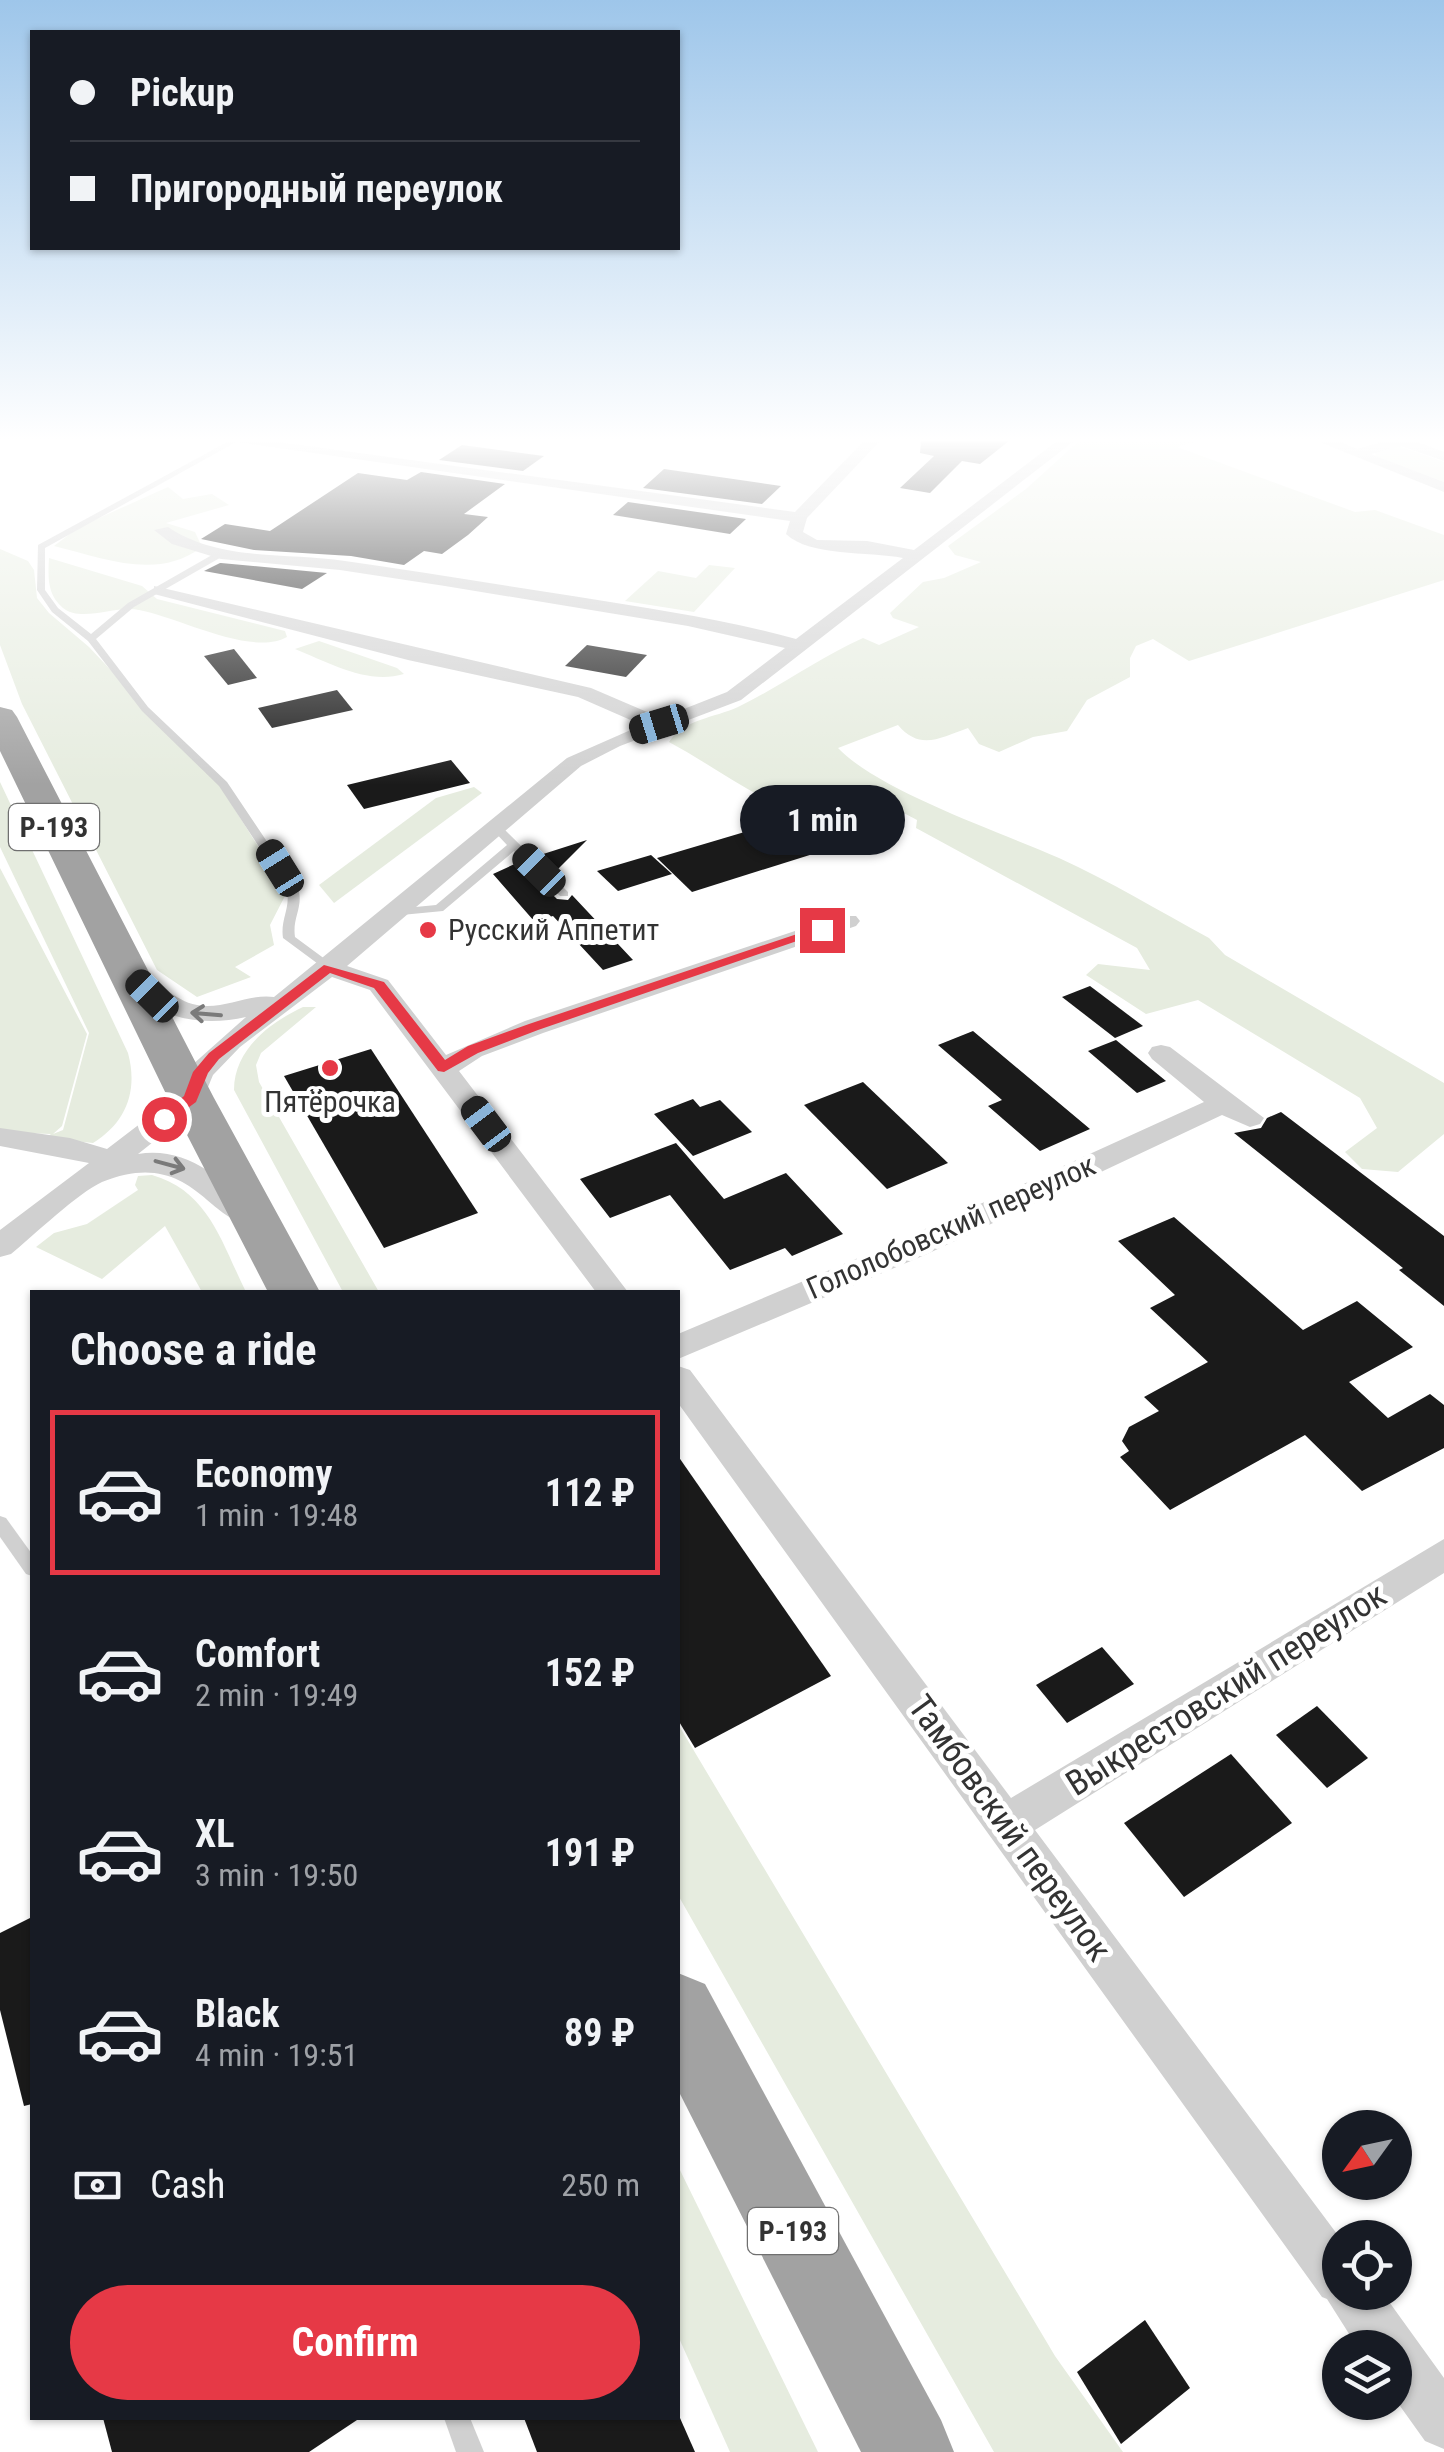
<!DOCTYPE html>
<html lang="en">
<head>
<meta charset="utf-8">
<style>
  body { margin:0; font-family:"Roboto Condensed",sans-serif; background:#20242c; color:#f1f3f6; height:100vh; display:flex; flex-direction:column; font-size:38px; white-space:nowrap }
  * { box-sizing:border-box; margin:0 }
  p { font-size:32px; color:#9ea1a6 }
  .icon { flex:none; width:55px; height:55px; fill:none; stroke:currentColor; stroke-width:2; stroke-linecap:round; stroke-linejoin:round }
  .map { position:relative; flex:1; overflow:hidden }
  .details { position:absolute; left:30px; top:1290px; width:650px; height:1130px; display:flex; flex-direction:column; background:#171b24; border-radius:0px; box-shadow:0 2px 8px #0004 }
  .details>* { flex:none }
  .banner { position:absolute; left:30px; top:30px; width:650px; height:220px; border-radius:0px; box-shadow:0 2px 8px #0004; display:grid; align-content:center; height:220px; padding:0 40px; background:#171b24 }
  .needle { width:65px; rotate:237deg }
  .fabs { position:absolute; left:1322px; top:2110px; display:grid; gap:20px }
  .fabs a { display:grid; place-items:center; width:90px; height:90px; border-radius:50%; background:#171b24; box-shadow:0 2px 8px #0004; font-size:50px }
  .end { position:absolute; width:45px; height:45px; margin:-22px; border:12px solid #e63946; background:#fff; box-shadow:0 0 0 5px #fff }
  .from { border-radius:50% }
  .bubble { position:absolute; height:70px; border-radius:35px; background:#171b24; box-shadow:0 2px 8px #0004; font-size:32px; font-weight:700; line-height:70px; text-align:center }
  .car { position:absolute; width:30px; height:60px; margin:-30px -15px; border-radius:12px; box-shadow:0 0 8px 2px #0007; background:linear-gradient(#222 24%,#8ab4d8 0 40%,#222 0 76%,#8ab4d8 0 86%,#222 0) }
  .banner b { display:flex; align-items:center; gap:35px; height:95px; font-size:38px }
  .banner b+b { border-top:2px solid #363941 }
  .banner i { width:25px; height:25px; background:#f1f3f6 }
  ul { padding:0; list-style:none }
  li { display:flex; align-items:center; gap:30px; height:165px; margin:0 20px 15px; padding:0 20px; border:5px solid transparent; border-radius:0px }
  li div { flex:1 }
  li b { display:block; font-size:38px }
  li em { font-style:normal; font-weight:700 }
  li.current { border-color:#e63946 }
  li>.icon { width:90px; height:90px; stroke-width:1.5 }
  h2 { padding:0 40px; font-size:45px; line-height:120px }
  .pay { display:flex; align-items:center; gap:25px; height:110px; padding:0 40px; font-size:38px }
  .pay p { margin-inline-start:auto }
  .button { display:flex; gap:20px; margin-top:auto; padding:20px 40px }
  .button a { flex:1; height:115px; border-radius:60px; background:#e63946; color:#fff; font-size:40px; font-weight:700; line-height:115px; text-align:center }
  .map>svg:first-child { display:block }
  .green { fill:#e6ecdf }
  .building { fill:#1a1a1a }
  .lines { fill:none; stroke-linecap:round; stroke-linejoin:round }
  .service { fill:#d0d0d0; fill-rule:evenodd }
  .minor { fill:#d0d0d0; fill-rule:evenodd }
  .trunk { fill:#a2a2a2; fill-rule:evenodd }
  .oneway { stroke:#7a7a7a }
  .route { fill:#e63946 }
  .poi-dot { fill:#e63946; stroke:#fff; stroke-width:4 }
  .labels { text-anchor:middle; stroke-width:10; stroke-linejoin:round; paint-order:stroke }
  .shield { fill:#fff; stroke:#707070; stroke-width:2.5 }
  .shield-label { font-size:28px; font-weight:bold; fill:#333 }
  .poi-label { font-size:30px; fill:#333; stroke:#fff; text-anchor:start }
  .street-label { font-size:30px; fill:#333; stroke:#fff }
  .near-street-label { font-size:35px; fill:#333; stroke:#fff }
</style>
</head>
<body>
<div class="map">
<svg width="1444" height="2452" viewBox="0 0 1444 2452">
  <rect width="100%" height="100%" fill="#fff"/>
  <!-- green -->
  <g class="green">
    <path d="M1079,441H1197L1177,447L1355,512L1375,510L1444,535V580L1189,661L1153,639L1136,646L1130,658V677L1087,700L1067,731L1033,737L999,752L979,744L968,728C940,738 920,751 898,725L838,748C879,791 1000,832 1059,858C1110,881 1159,911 1209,938L1225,955L1444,1083V1134L1398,1172L1362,1169L1345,1152L1377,1128L1360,1098L1198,1000L1146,1014L1086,975L1098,964L1150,970L1137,948L916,828L917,820L900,811C889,815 875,824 863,825C791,828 729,774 669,742C684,719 714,718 738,707C781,686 819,658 863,638L879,645L919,627L893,618L890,613L923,582L944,578L981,562L955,555L948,546L1026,489Z"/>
    <path d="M1399,446L1444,462V482L1376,456L1375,452Z"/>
    <path d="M168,487L183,499L212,494L229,505L166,523L195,532L202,547C157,581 104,558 54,546L79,527Z"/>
    <path d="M0,549L28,561L34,570L37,598L49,613L89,647L220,786L287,892L270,925L274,945L235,967L251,977L197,997L157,970L22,704L0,645Z"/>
    <path d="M49,558L142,586L157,599L285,631L287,637C252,657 178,617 139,610C116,605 82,623 63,608C47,595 48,577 49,558Z"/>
    <path d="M709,565L735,568L694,612L625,601L658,571L696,578Z"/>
    <path d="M319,641L397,668L404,674C367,685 330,663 295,649Z"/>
    <path d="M0,782L128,1053C138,1090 127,1122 93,1143L46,1138L51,1134L0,1132V868L87,1034L62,1126L53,1134L63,1130L89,1033L0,847Z"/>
    <path d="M474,787L482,793L334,903L319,885L436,798Z"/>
    <path d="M303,1007H316L261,1053L256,1065L259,1082L379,1292H343L234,1090C234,1050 269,1023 303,1007Z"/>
    <path d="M152,1175C209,1191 222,1244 246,1292H202L165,1226L102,1279L36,1247L54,1233L87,1224L138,1190L135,1185L138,1176Z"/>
    <path d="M678,1724L1055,2356L1123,2452H994L678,1895Z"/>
    <path d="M678,2166L818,2452H730L678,2336Z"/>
  </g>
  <!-- building -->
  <g class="building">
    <path d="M921,441H1009L980,464L962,461L930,493L900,488L934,456L920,453Z"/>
    <path d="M462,445L544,456L523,471L439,460Z"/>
    <path d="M664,469L754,482L781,486L762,504L643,488Z"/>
    <path d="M421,472L505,484L464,514L488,517L468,535L442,554L424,551L404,565L351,556L254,550L201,539L225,524L270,531L358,473L407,480Z"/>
    <path d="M628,502L746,519L730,534L613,515Z"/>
    <path d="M220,563H221L327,573L302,589L204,571Z"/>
    <path d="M587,645L647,655L626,677L565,666Z"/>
    <path d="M234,649L257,678L228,685L204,656Z"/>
    <path d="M337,690L353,710L272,728L258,708Z"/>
    <path d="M451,760L470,783L364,809L347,785Z"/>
    <path d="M795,817L832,848L692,892L657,858Z"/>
    <path d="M587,840L554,873L537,856Z"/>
    <path d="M651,855L672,874L618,891L597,871Z"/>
    <path d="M519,862L557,899L568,900L572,895L633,960L603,970L553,916L534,921L493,874Z"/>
    <path d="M1090,986L1143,1026L1115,1038L1062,997Z"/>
    <path d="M973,1031L1090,1129L1040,1151L988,1106L1002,1100L938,1045Z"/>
    <path d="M1116,1040L1166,1081L1137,1093L1088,1051Z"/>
    <path d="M371,1049L478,1213L384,1248L284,1076Z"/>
    <path d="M863,1082L948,1163L887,1189L804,1105Z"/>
    <path d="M693,1099L700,1107L720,1100L752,1132L693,1156L654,1114Z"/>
    <path d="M1281,1112L1444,1236V1306L1399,1270L1403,1268L1234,1133L1261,1128L1267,1118Z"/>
    <path d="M676,1143L724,1199L786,1173L843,1234L792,1256L785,1248L730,1270L670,1195L610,1218L580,1179Z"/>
    <path d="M1174,1217L1303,1330L1357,1301L1413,1347L1349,1382L1388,1418L1430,1394L1444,1405V1448L1362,1491L1305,1435L1170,1510L1120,1457L1129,1451L1122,1441L1129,1427L1159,1411L1144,1397L1208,1362L1150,1308L1175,1295L1118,1241Z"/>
    <path d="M678,1456L831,1676L695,1748L678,1720Z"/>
    <path d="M1102,1647L1134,1684L1067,1723L1036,1685Z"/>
    <path d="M1317,1706L1368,1758L1327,1788L1276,1735Z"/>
    <path d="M1231,1754L1292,1823L1184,1897L1124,1823Z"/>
    <path d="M32,1917V2104L24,2106L0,2010V1933Z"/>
    <path d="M1145,2320L1190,2388L1121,2444L1077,2372Z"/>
    <path d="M103,2418H360L309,2452H112Z"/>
    <path d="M524,2418H680L695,2452H537Z"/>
  </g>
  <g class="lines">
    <!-- service -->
    <g class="service">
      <path d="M229,441H238L45,548V590L58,608L91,634L128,603L219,551H225V555L134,607L96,639L148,707L227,782L298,888C304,907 292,917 295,937L333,965V971L329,972L283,938C280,919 292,906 286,888L219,786L142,711L88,641L52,612L37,590L38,545Z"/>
      <path d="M498,826L502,827L568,892V896H560L514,851L443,911L391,916L389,913L395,909L436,905L507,845L492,829Z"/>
      <path d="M0,1516L6,1518L32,1554V1576L26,1574L0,1537Z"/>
      <path d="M444,2418H470L484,2452H456Z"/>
    </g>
    <!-- minor -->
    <g class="minor">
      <path d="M229,441H271L795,512L864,441H880L807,518L803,532L817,540L867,541L914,550L1057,441H1074L741,700L620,746L581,766L347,966L388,980L446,1055L525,1021L840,916H856L860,921L856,926L543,1033L482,1056L459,1071L628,1292H596L370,990L332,977L240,1047L213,1075L201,1104L138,1154C185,1146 221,1178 254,1207L258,1214L254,1221C212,1233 195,1144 102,1182C78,1193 34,1235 11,1254L0,1257V1230L89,1163L0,1146V1128L70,1138L107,1149L179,1094L191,1066L246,1017C202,1027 152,1019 123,981L127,976C152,970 171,1001 197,1005C224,1010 251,993 274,997L567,758L642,725L578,697L408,660L154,594V586L591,688L661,718L727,692L785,648L688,626L445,586L340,570L221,559L172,544L154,530L168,527C220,562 286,552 345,561C423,572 501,585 579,597C652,609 725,619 796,639L903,558C868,551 810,557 786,534L790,521Z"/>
      <path d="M1317,441H1338L1357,449L1385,441H1415L1444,452V461L1401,446L1371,454L1444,482V492Z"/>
      <path d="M1161,1045L1170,1047L1264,1118L1260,1124L1250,1127L1222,1115L925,1255L678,1359V1334L903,1239L1204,1102L1152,1059L1148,1053L1152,1047Z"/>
      <path d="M678,1366L690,1370L1011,1798L1444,1539V1573L1035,1830L1340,2238V2292H1382L1444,2378V2449L1425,2441L1395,2399V2348H1358L1327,2299L1322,2297L678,1403Z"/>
    </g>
    <!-- trunk -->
    <g class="trunk">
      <path d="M0,707L12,710L17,717L214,1098L320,1292H268L168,1098L0,751Z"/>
      <path d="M678,1973L705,1984L941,2420L954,2452H861L678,2090Z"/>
    </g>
  </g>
  <!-- one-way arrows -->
  <defs><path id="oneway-shaft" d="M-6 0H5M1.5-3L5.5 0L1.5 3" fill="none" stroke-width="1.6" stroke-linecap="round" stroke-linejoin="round" transform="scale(2.5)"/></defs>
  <g class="oneway">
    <use href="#oneway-shaft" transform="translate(206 1014) rotate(-175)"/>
    <use href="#oneway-shaft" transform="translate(170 1165) rotate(15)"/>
  </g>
  <!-- sky -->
  <linearGradient id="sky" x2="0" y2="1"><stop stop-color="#9ec6ea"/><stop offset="0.56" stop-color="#fff"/><stop offset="1" stop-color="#fff" stop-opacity="0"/></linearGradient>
  <rect width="1444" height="785" fill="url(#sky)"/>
  <!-- route -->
  <path class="route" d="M818,927L829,930L538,1030L478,1053L444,1072L438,1071L374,988L330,973L219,1059L208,1073L196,1102L169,1122L156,1119L184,1096L193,1072L209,1053L324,965L384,982L445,1060L468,1046L529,1024Z"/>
  <!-- markers -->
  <g class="poi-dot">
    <circle cx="428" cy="930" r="10"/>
    <circle cx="330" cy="1068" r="10"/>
  </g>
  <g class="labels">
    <!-- shield labels -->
    <g class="shield">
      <rect x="9" y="804" width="90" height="46" rx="8"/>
      <rect x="748" y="2208" width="90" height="46" rx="8"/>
    </g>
    <g class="shield-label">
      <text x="54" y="837">Р-193</text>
      <text x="793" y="2241">Р-193</text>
    </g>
    <!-- poi labels -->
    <g class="poi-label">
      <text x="448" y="940">Русский Аппетит</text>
      <text x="330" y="1112" text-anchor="middle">Пятёрочка</text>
    </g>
    <!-- street labels -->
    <g class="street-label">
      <text transform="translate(951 1227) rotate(-24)" y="10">Гололобовский переулок</text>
    </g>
    <!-- near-street labels -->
    <g class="near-street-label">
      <text transform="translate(1226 1689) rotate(-32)" y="12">Выкрестовский переулок</text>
      <text transform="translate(1010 1828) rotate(54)" y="12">Тамбовский переулок</text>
    </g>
  </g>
</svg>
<div class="fabs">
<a><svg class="needle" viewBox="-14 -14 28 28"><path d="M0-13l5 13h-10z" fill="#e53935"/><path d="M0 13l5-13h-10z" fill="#9ea1a6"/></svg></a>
<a><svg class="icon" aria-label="locate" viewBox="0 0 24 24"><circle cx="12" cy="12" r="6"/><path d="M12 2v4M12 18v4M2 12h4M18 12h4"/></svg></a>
<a><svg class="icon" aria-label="layers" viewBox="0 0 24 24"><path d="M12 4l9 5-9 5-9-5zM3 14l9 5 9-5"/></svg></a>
</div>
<i class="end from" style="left:164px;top:1119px"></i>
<i class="end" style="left:822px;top:930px"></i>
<div class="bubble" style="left:740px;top:785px;width:165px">1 min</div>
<i class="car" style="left:659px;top:724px;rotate:253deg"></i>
<i class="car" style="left:280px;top:868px;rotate:328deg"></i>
<i class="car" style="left:539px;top:870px;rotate:315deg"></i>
<i class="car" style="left:152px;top:996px;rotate:315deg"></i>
<i class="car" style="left:486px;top:1124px;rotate:323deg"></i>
<div class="banner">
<b><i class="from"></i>Pickup</b>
<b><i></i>Пригородный переулок</b>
</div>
<section class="details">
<h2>Choose a ride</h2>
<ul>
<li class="current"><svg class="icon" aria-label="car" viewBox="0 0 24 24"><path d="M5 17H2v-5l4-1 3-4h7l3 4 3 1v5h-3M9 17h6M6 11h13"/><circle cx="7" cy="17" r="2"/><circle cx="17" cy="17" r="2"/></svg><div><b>Economy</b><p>1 min · 19:48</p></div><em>112 ₽</em></li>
<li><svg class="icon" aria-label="car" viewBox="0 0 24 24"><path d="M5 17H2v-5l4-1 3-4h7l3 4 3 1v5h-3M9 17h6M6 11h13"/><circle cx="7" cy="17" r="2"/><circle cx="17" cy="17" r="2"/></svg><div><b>Comfort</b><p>2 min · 19:49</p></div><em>152 ₽</em></li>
<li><svg class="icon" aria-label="car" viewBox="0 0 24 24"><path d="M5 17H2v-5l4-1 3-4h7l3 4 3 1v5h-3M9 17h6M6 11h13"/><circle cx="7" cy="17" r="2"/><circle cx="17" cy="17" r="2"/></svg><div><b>XL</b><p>3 min · 19:50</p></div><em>191 ₽</em></li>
<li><svg class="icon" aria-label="car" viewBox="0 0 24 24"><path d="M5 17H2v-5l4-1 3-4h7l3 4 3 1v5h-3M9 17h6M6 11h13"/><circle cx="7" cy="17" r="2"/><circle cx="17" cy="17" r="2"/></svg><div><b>Black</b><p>4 min · 19:51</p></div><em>89 ₽</em></li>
</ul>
<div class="pay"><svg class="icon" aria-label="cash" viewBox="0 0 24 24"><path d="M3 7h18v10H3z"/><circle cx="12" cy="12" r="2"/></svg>Cash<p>250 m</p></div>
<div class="button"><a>Confirm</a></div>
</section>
</div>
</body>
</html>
